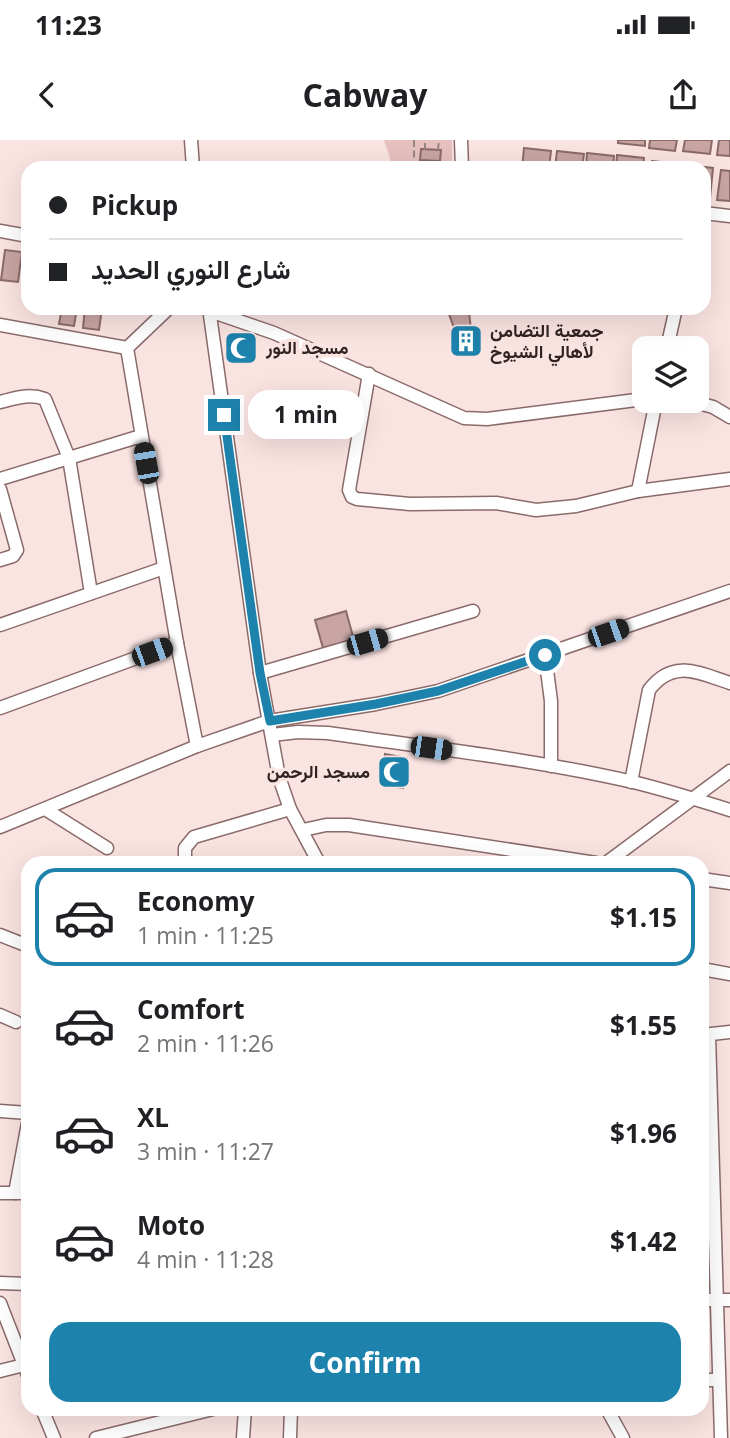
<!DOCTYPE html>
<html lang="en">
<head>
<meta charset="utf-8">
<style>
  body { margin:0; font-family:"Open Sans",Vazirmatn,sans-serif; background:#f2f2f2; color:#202124; height:100vh; display:flex; flex-direction:column; font-size:26px; white-space:nowrap }
  * { box-sizing:border-box; margin:0 }
  p { font-size:23px; color:#757577 }
  .icon { flex:none; width:38px; height:38px; fill:none; stroke:currentColor; stroke-width:2; stroke-linecap:round; stroke-linejoin:round }
  .map { position:relative; flex:1; overflow:hidden }
  .details { position:absolute; left:21px; top:716px; width:688px; height:560px; display:flex; flex-direction:column; background:#fff; border-radius:21px; box-shadow:0 7px 28px #0002 }
  .details>* { flex:none }
  .top-card { position:absolute; left:21px; top:21px; width:690px; height:154px; border-radius:21px; box-shadow:0 7px 28px #0002; display:grid; align-content:center; height:154px; padding:0 28px; background:#fff }
  .buttons { position:absolute; left:632px; top:196px; display:grid; gap:14px }
  .buttons a { display:grid; place-items:center; width:77px; height:77px; border-radius:14px; background:#fff; box-shadow:0 7px 28px #0002; font-size:35px }
  .end { position:absolute; width:32px; height:32px; margin:-16px; border:9px solid #1d82ac; background:#fff; box-shadow:0 0 0 4px #fff }
  .from { border-radius:50% }
  .bubble { position:absolute; height:49px; border-radius:21px; background:#fff; box-shadow:0 7px 28px #0002; font-size:23px; font-weight:700; line-height:49px; text-align:center }
  .car { position:absolute; width:21px; height:42px; margin:-21px -10px; border-radius:9px; box-shadow:0 0 5px 2px #0007; background:linear-gradient(#222 24%,#8ab4d8 0 40%,#222 0 76%,#8ab4d8 0 86%,#222 0) }
  .top-card b { display:flex; align-items:center; gap:24px; height:66px; font-size:26px }
  .top-card b+b { border-top:2px solid #e0e0e0 }
  .top-card i { width:18px; height:18px; background:#202124 }
  ul { padding:12px 0 0; list-style:none }
  li { display:flex; align-items:center; gap:21px; height:98px; margin:0 14px 10px; padding:0 14px; border:4px solid transparent; border-radius:21px }
  li div { flex:1 }
  li b { display:block; font-size:26px }
  li em { font-style:normal; font-weight:700 }
  li.current { border-color:#1d82ac }
  li>.icon { width:63px; height:63px; stroke-width:1.5 }
  .primary-button { display:flex; gap:14px; margin-top:auto; padding:14px 28px }
  .primary-button a { flex:1; height:80px; border-radius:21px; background:#1d82ac; color:#fff; font-size:28px; font-weight:700; line-height:80px; text-align:center }
  .status { display:flex; justify-content:space-between; align-items:center; height:49px; padding:0 35px; background:#fff; direction:ltr }
  .status svg { height:19px; fill:currentColor }
  header { display:flex; justify-content:space-between; align-items:center; height:91px; padding:0 28px; background:#fff; font-size:32px; font-weight:700 }
  .map>svg:first-child { display:block }
  .park { fill:#e6c1bf }
  .building { fill:#c8a5a3; stroke:#8b6b69; stroke-width:2 }
  .lines { fill:none; stroke-linecap:round; stroke-linejoin:round }
  .minor-casing { stroke:#8b6b6a; stroke-width:15 }
  .path { stroke:#988685; stroke-width:2; stroke-dasharray:7 3.5; stroke-linecap:butt }
  .minor { stroke:#fff; stroke-width:12 }
  .route { stroke:#1d82ac; stroke-width:9 }
  .labels { text-anchor:middle; stroke-width:7; stroke-linejoin:round; paint-order:stroke }
  .poi-label { font-size:18px; font-weight:bold; fill:#312323; stroke:#fae4e2; text-anchor:start }
</style>
</head>
<body>
<div class="status"><b>11:23</b><svg viewBox="0 0 49 12"><path d="M0 12V9h3v3zM5 12V6h3v6zM10 12V3h3v9zM15 12V0h3v12zM26 1h20v11H26zM47 4h2v5h-2z"/></svg></div>
<header><svg class="icon" aria-label="back" viewBox="0 0 24 24"><path d="M15 5l-7 7 7 7"/></svg>Cabway<svg class="icon" aria-label="share" viewBox="0 0 24 24"><path d="M12 15V3M7 8l5-5 5 5M5 13v7h14v-7"/></svg></header>
<div class="map">
<svg width="730" height="1298" viewBox="0 0 730 1298">
  <rect width="100%" height="100%" fill="#fae4e2"/>
  <!-- park -->
  <path class="park" d="M384,0H452V28H393Z"/>
  <!-- building -->
  <g class="building">
    <path d="M618,0H645V6L618,3Z"/>
    <path d="M650,0H677L675,11L649,8Z"/>
    <path d="M685,0H712L710,14L683,11Z"/>
    <path d="M719,0H730V16L717,15Z"/>
    <path d="M524,8L551,11L549,28H522Z"/>
    <path d="M421,9L441,10L440,21L420,20Z"/>
    <path d="M557,11L584,14L582,28H555Z"/>
    <path d="M587,13L614,16L613,28H586Z"/>
    <path d="M617,15L644,18L643,28H616Z"/>
    <path d="M652,21L678,24V28H651Z"/>
    <path d="M686,25L713,28L710,58H704V28H686Z"/>
    <path d="M721,30L730,31V61L717,60Z"/>
    <path d="M5,110L22,112L18,142L1,140Z"/>
    <path d="M62,168H77L74,186L59,184Z"/>
    <path d="M85,168H102L99,190L83,188Z"/>
    <path d="M469,172L474,215L464,216L449,174Z"/>
    <path d="M346,471L354,500L323,508L315,480Z"/>
    <path d="M385,614L407,618L403,648L382,645Z"/>
  </g>
  <g class="lines">
    <defs>
      <g id="minor">
        <path d="M191,0L193,28"/>
        <path d="M461,0L462,28"/>
        <path d="M704,73L730,76"/>
        <path d="M0,91L28,96"/>
        <path d="M169,168L127,208L177,503L197,606"/>
        <path d="M209,168L260,533L279,637L290,669L319,723"/>
        <path d="M210,171L274,193L464,278L487,279L644,259"/>
        <path d="M0,185L127,208"/>
        <path d="M667,208L676,168"/>
        <path d="M369,234L349,350L352,357L357,359L410,364L496,363L536,370L576,366L638,351L730,339"/>
        <path d="M691,261L713,267L730,277"/>
        <path d="M0,262C16,258 29,253 45,259L69,318L91,453"/>
        <path d="M0,339L141,296"/>
        <path d="M0,349L17,410L13,416L0,420"/>
        <path d="M638,351L656,261"/>
        <path d="M0,485L164,428"/>
        <path d="M545,515L551,561V626"/>
        <path d="M260,533L473,471"/>
        <path d="M0,568L177,503"/>
        <path d="M272,595L298,592L328,593C430,608 533,619 633,642C666,650 698,660 730,670"/>
        <path d="M631,642L649,550C673,518 699,533 730,543"/>
        <path d="M45,669L107,708"/>
        <path d="M0,687L197,606L269,581L376,564L438,551L730,451"/>
        <path d="M303,690L326,685H349L596,723"/>
        <path d="M185,723V708L194,697L290,669"/>
        <path d="M606,723L730,631"/>
        <path d="M702,739L730,743"/>
        <path d="M0,795L28,806"/>
        <path d="M702,829L730,834"/>
        <path d="M0,875L16,882"/>
        <path d="M702,895L730,892"/>
        <path d="M709,895L721,1298"/>
        <path d="M0,971L28,973"/>
        <path d="M0,1053H28"/>
        <path d="M15,1053L28,983"/>
        <path d="M0,1143L28,1144"/>
        <path d="M702,1160H730"/>
        <path d="M0,1163L28,1235"/>
        <path d="M0,1231L24,1225"/>
        <path d="M702,1240H718"/>
        <path d="M42,1269L54,1298"/>
        <path d="M607,1269L623,1298"/>
        <path d="M96,1298L213,1269"/>
        <path d="M243,1298L245,1269"/>
        <path d="M290,1298L291,1269"/>
      </g>
    </defs>
    <!-- minor casing -->
    <use href="#minor" class="minor-casing"/>
    <!-- path -->
    <g class="path">
      <path d="M414,0V28"/>
      <path d="M425,10V0"/>
      <path d="M438,10L439,0"/>
    </g>
    <!-- minor -->
    <use href="#minor" class="minor"/>
  </g>
  <g class="lines">
    <!-- route -->
    <path class="route" d="M224,275L260,533L270,581L376,564L438,551L545,515"/>
  </g>
  <!-- icons -->
  <defs>
    <symbol id="building-square" viewBox="-11 -11 22 22"><rect x="-9" y="-9" width="18" height="18" rx="4" fill="#1d82ac" stroke="#fae4e2"/><path d="M-4-6H4V6H1V3H-1V6H-4ZM-2.5-4.3h1.7v1.8h-1.7ZM.8-4.3h1.7v1.8H.8ZM-2.5-1h1.7V.8h-1.7ZM.8-1h1.7V.8H.8Z" fill="#fff"/></symbol>
    <symbol id="mosque-square" viewBox="-11 -11 22 22"><rect x="-9" y="-9" width="18" height="18" rx="4" fill="#1d82ac" stroke="#fae4e2"/><path d="M3.5-4.9A6 6 0 1 0 3.5 4.9A5 5 0 1 1 3.5-4.9Z" fill="#fff"/></symbol>
  </defs>
  <g fill-rule="evenodd">
    <use href="#building-square" x="447" y="182" width="38" height="38"/>
    <use href="#mosque-square" x="222" y="189" width="38" height="38"/>
    <use href="#mosque-square" x="375" y="613" width="38" height="38"/>
  </g>
  <g class="labels">
    <!-- poi labels -->
    <g class="poi-label">
      <text x="490" y="197">جمعية التضامن<tspan x="490" dy="21">لأهالي الشيوخ</tspan></text>
      <text x="266" y="214">مسجد النور</text>
      <text x="370" y="638" text-anchor="end">مسجد الرحمن</text>
    </g>
  </g>
</svg>
<div class="buttons">
<a><svg class="icon" aria-label="layers" viewBox="0 0 24 24"><path d="M12 4l9 5-9 5-9-5zM3 14l9 5 9-5"/></svg></a>
</div>
<i class="end from" style="left:545px;top:515px"></i>
<i class="end" style="left:224px;top:275px"></i>
<div class="bubble" style="left:248px;top:250px;width:116px">1 min</div>
<i class="car" style="left:146px;top:323px;rotate:350deg"></i>
<i class="car" style="left:608px;top:493px;rotate:71deg"></i>
<i class="car" style="left:367px;top:502px;rotate:74deg"></i>
<i class="car" style="left:152px;top:512px;rotate:70deg"></i>
<i class="car" style="left:431px;top:608px;rotate:98deg"></i>
<div class="top-card">
<b><i class="from"></i>Pickup</b>
<b><i></i>شارع النوري الحديد</b>
</div>
<section class="details">
<ul>
<li class="current"><svg class="icon" aria-label="car" viewBox="0 0 24 24"><path d="M5 17H2v-5l4-1 3-4h7l3 4 3 1v5h-3M9 17h6M6 11h13"/><circle cx="7" cy="17" r="2"/><circle cx="17" cy="17" r="2"/></svg><div><b>Economy</b><p>1 min · 11:25</p></div><em>$1.15</em></li>
<li><svg class="icon" aria-label="car" viewBox="0 0 24 24"><path d="M5 17H2v-5l4-1 3-4h7l3 4 3 1v5h-3M9 17h6M6 11h13"/><circle cx="7" cy="17" r="2"/><circle cx="17" cy="17" r="2"/></svg><div><b>Comfort</b><p>2 min · 11:26</p></div><em>$1.55</em></li>
<li><svg class="icon" aria-label="car" viewBox="0 0 24 24"><path d="M5 17H2v-5l4-1 3-4h7l3 4 3 1v5h-3M9 17h6M6 11h13"/><circle cx="7" cy="17" r="2"/><circle cx="17" cy="17" r="2"/></svg><div><b>XL</b><p>3 min · 11:27</p></div><em>$1.96</em></li>
<li><svg class="icon" aria-label="car" viewBox="0 0 24 24"><path d="M5 17H2v-5l4-1 3-4h7l3 4 3 1v5h-3M9 17h6M6 11h13"/><circle cx="7" cy="17" r="2"/><circle cx="17" cy="17" r="2"/></svg><div><b>Moto</b><p>4 min · 11:28</p></div><em>$1.42</em></li>
</ul>
<div class="primary-button"><a>Confirm</a></div>
</section>
</div>
</body>
</html>
